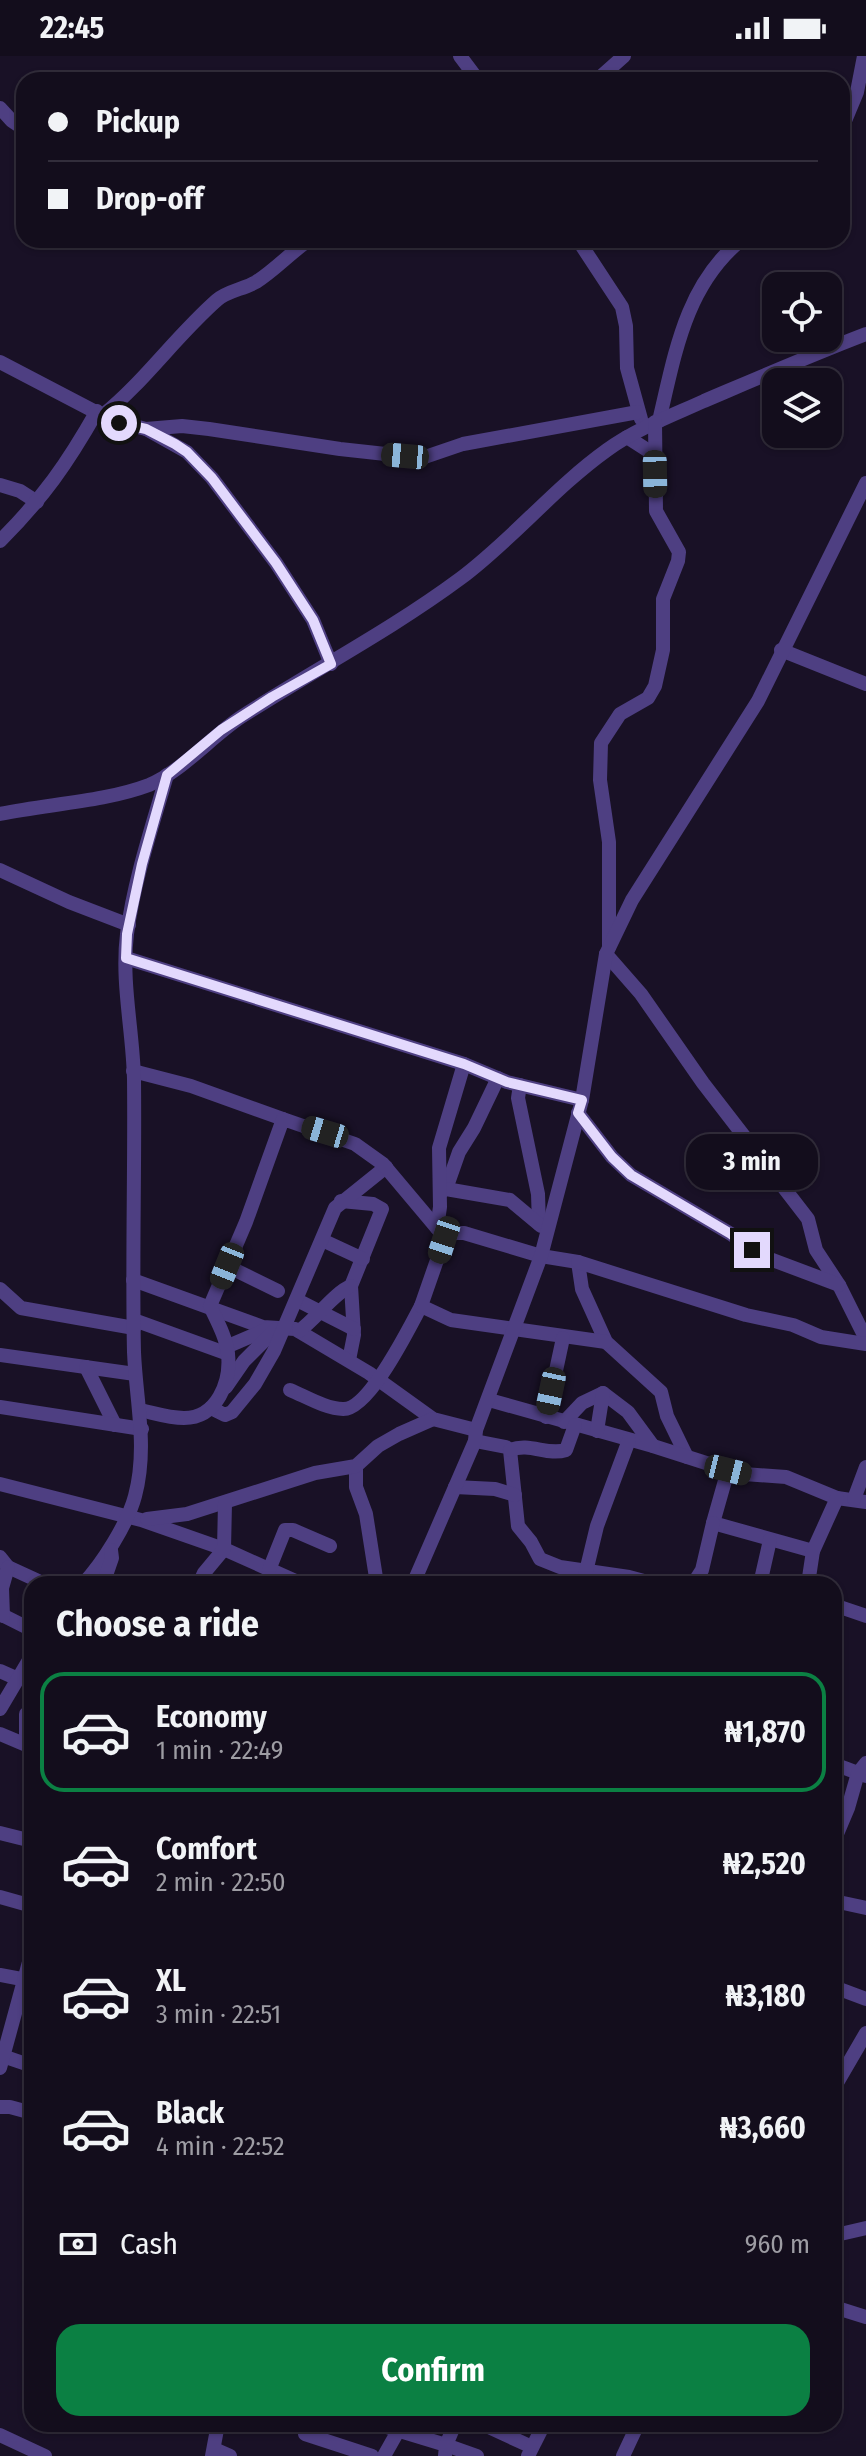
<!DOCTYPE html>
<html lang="en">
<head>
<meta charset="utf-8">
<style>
  body { margin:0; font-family:"Fira Sans Condensed",sans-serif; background:#201b29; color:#f1f3f6; height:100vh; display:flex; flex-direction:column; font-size:30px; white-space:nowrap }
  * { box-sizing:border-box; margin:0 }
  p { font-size:26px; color:#9d9ca3 }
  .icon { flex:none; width:44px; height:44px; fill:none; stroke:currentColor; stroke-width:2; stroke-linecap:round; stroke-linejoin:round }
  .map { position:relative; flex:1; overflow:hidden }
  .side { position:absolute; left:24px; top:1520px; width:818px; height:856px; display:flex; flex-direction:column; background:#130d1c; border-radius:24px; box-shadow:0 2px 6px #0004,0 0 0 2px #322d3b }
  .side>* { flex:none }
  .banner { position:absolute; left:16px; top:16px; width:834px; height:176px; border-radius:24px; box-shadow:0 2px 6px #0004,0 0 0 2px #322d3b; display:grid; align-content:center; height:176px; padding:0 32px; background:#130d1c }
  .tools { position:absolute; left:762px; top:216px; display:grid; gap:16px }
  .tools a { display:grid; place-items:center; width:80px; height:80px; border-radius:16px; background:#130d1c; box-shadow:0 2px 6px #0004,0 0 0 2px #322d3b; font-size:40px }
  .end { position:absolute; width:36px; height:36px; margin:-18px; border:10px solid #e3d9fd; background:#111; box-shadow:0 0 0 4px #111 }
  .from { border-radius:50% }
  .bubble { position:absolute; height:56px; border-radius:24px; background:#130d1c; box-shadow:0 2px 6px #0004,0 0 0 2px #322d3b; font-size:26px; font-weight:700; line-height:56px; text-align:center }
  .car { position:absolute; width:24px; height:48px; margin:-24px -12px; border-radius:10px; box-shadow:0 0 6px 2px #0007; background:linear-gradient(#222 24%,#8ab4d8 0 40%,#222 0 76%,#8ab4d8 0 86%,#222 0) }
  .banner b { display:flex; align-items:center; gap:28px; height:76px; font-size:30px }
  .banner b+b { border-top:2px solid #322d3b }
  .banner i { width:20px; height:20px; background:#f1f3f6 }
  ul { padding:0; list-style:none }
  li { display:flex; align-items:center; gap:24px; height:120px; margin:0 16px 12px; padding:0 16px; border:4px solid transparent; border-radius:24px }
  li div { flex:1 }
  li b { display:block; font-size:30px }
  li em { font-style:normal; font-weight:700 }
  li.current { border-color:#0b8043 }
  li>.icon { width:72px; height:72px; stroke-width:1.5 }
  h2 { padding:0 32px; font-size:36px; line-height:96px }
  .pay { display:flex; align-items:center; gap:20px; height:88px; padding:0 32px; font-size:30px }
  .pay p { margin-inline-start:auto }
  .cta { display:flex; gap:16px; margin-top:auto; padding:16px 32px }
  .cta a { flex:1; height:92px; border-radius:24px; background:#0b8043; color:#fff; font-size:32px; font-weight:700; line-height:92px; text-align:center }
  .status { display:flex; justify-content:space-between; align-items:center; height:56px; padding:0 40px; background:#130d1c; direction:ltr }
  .status svg { height:22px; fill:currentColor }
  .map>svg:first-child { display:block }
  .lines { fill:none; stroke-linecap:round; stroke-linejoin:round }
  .minor { stroke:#4e3f82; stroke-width:14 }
  .route { stroke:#e3d9fd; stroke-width:10 }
</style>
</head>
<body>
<div class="status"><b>22:45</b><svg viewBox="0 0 49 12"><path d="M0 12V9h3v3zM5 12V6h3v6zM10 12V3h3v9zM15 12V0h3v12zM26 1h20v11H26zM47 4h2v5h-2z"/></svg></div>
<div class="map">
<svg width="866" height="2400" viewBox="0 0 866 2400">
  <rect width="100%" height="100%" fill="#191126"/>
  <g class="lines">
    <!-- minor -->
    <g class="minor">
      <path d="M460,0L478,24"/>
      <path d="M212,24H219"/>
      <path d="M597,24L624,0"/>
      <path d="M0,52L12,65L24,73"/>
      <path d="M842,72L857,36L864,0"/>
      <path d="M578,184L622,251L626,270L627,312L641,363"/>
      <path d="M0,306L111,364L146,373L187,396L212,422L276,507L313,564L331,608"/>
      <path d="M103,359C145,325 176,280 217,244C227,235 244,233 256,226C275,214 290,197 309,184"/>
      <path d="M659,365C675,298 685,230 741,184"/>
      <path d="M146,373L182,370L209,373L340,393L422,402L463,388L638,356"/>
      <path d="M627,381L655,399"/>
      <path d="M0,429L20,435L37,446"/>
      <path d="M0,485C43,442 67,408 97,355"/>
      <path d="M781,594L866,628"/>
      <path d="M0,758C47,748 104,746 149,729C181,716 211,681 241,661C314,614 391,574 461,522C513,483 554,432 607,394C636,373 671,360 704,345C758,322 811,299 866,278"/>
      <path d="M0,814L69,846L129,869"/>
      <path d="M609,891V786L600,724L601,687L620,658L648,642L655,630L663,594V543L678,505L679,496L656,455L655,366"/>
      <path d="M606,898L641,938L703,1027L808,1163L816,1194L839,1229L866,1283"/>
      <path d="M126,902L464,1008L507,1026L582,1044"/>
      <path d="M133,1015L191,1030L283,1063"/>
      <path d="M520,1029L518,1042L538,1138L539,1168"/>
      <path d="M578,1057L612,1101L631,1119L731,1178L762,1200L839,1229"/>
      <path d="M446,1133L459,1096L474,1072L498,1022"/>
      <path d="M441,1136L446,1133L510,1144L541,1170"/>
      <path d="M341,1145L373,1148L382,1153L351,1230L354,1279L349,1304"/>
      <path d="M437,1172L440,1151L439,1092L464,1008"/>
      <path d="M441,1177H464L541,1200L578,1206L582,1233L606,1286L661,1336L667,1360L687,1401"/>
      <path d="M322,1184L363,1203"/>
      <path d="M578,1206L746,1259L793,1269L821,1281L866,1288"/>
      <path d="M227,1210L278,1235"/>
      <path d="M133,1224L263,1271L295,1273L369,1317L433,1363L476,1374"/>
      <path d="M0,1233L21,1252L134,1272"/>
      <path d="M297,1244L354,1273"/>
      <path d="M134,1264L228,1298"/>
      <path d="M299,1275C316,1263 335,1236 351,1230"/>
      <path d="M226,1291L270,1272"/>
      <path d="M0,1299L135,1318"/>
      <path d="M86,1311L115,1369"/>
      <path d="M226,1331L244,1305L276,1273"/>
      <path d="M290,1334C305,1340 326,1353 343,1353C369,1354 409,1272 421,1250"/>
      <path d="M489,1344L653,1390L728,1414L744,1418L786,1421L837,1442L866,1446"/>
      <path d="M0,1351L142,1373"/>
      <path d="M211,1352L225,1359L232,1356L255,1328L274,1295L335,1152L386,1111"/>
      <path d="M140,1354C154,1357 169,1362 184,1362C217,1362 231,1326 228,1298C226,1281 217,1265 210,1250L246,1166L283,1063L355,1088L383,1108L441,1177L444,1184L421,1250L451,1264L606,1286"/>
      <path d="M546,1361L563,1282"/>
      <path d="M564,1366L582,1347L603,1337L628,1356L653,1390"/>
      <path d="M597,1375L603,1337"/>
      <path d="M475,1385L506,1391L510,1394L518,1470L531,1486L540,1503L560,1511L629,1521L655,1528"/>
      <path d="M510,1394C530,1386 547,1400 566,1394L575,1369"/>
      <path d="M356,1410V1431L366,1458L377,1528"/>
      <path d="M728,1414L713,1467L813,1495"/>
      <path d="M0,1428L141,1464L224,1493L302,1528"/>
      <path d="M455,1431L495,1433L515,1439"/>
      <path d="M854,1443L866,1411"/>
      <path d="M147,1463L187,1458L315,1417L356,1410L378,1390L399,1378L433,1363"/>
      <path d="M0,1501L8,1511L45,1528"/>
      <path d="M269,1514L285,1474H293L330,1490"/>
      <path d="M83,1528C102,1508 128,1467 135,1440C148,1391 136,1345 134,1296C132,1205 135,1114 134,1023C133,975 121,926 127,878C134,824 152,771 167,719"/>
      <path d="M103,1528L112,1502L111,1494"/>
      <path d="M199,1528L204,1517L224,1493L225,1447"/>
      <path d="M413,1528L475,1385L476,1374L541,1200L582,1044L606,898L632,844L758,645L866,427"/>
      <path d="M583,1528L597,1470L629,1384"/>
      <path d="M693,1528L702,1514L713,1467"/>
      <path d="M760,1528L770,1484"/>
      <path d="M808,1528L813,1495L837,1442"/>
      <path d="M834,1549L866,1560"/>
      <path d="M0,1558L32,1574"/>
      <path d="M3,1560L2,1532L8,1511"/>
      <path d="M0,1615L18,1623"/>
      <path d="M0,1653L32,1599"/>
      <path d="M26,1658V1678L32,1692"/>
      <path d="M0,1678L31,1691"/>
      <path d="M834,1708L866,1720"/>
      <path d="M0,1777L32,1785"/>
      <path d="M834,1785L848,1752L858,1717L866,1707"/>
      <path d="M0,1841L32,1850"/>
      <path d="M834,1845L866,1852"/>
      <path d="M0,1919L32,1925"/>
      <path d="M834,1931L866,1943"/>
      <path d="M0,1999L32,2010"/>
      <path d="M0,2012L32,1895"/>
      <path d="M834,2032L866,1977"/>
      <path d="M0,2051H10L32,2057"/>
      <path d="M836,2179L866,2172"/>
      <path d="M834,2251L866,2261"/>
      <path d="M308,2368L305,2378L372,2400"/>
      <path d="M377,2368L446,2389L445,2400"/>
      <path d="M455,2368L446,2389L477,2400"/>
      <path d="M482,2368L532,2391"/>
      <path d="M0,2379L45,2400"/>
      <path d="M214,2393L230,2400"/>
      <path d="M212,2400L218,2368"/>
      <path d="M384,2400L402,2368"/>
      <path d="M528,2400L544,2368"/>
      <path d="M623,2400L638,2368"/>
    </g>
  </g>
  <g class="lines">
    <!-- route -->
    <path class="route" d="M119,367L146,373L175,388L187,396L212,422L276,507L313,564L331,608L272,641L221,674L167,719L142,808L127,878L126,902L464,1008L507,1026L582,1044L578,1057L612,1101L631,1119L731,1178L752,1194"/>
  </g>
</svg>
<div class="tools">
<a><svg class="icon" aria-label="locate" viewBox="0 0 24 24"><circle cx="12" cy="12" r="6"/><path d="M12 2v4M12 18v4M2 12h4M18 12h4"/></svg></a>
<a><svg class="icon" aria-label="layers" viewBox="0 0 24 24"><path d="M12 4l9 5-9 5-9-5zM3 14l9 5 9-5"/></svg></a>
</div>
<i class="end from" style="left:119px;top:367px"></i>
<i class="end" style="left:752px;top:1194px"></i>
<div class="bubble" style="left:686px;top:1078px;width:132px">3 min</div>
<i class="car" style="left:405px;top:400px;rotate:275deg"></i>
<i class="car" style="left:655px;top:418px;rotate:179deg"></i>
<i class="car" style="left:325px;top:1076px;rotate:287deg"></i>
<i class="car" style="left:444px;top:1184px;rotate:198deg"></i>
<i class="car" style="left:227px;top:1210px;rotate:202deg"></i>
<i class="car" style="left:551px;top:1335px;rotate:192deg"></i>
<i class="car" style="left:728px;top:1414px;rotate:104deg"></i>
<div class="banner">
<b><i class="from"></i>Pickup</b>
<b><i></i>Drop-off</b>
</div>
<section class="side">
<h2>Choose a ride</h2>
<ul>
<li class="current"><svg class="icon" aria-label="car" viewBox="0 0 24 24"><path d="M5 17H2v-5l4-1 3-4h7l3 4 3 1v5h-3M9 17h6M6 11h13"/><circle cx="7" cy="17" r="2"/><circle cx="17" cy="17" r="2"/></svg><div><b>Economy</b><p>1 min · 22:49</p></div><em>₦1,870</em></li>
<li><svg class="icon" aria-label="car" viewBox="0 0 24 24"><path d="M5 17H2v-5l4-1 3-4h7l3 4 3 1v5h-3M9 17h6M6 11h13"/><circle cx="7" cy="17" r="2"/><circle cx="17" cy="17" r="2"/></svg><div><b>Comfort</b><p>2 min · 22:50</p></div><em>₦2,520</em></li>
<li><svg class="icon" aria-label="car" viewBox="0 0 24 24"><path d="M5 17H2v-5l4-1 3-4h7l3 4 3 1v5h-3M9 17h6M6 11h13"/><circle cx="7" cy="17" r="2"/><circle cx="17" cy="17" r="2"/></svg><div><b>XL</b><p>3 min · 22:51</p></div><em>₦3,180</em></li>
<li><svg class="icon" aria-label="car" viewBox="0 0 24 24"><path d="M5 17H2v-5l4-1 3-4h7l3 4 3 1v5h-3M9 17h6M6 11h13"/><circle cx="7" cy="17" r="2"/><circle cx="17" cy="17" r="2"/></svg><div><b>Black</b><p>4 min · 22:52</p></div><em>₦3,660</em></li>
</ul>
<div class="pay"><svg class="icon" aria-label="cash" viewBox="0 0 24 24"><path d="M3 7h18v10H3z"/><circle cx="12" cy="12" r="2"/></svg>Cash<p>960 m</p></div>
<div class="cta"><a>Confirm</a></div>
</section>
</div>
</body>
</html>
